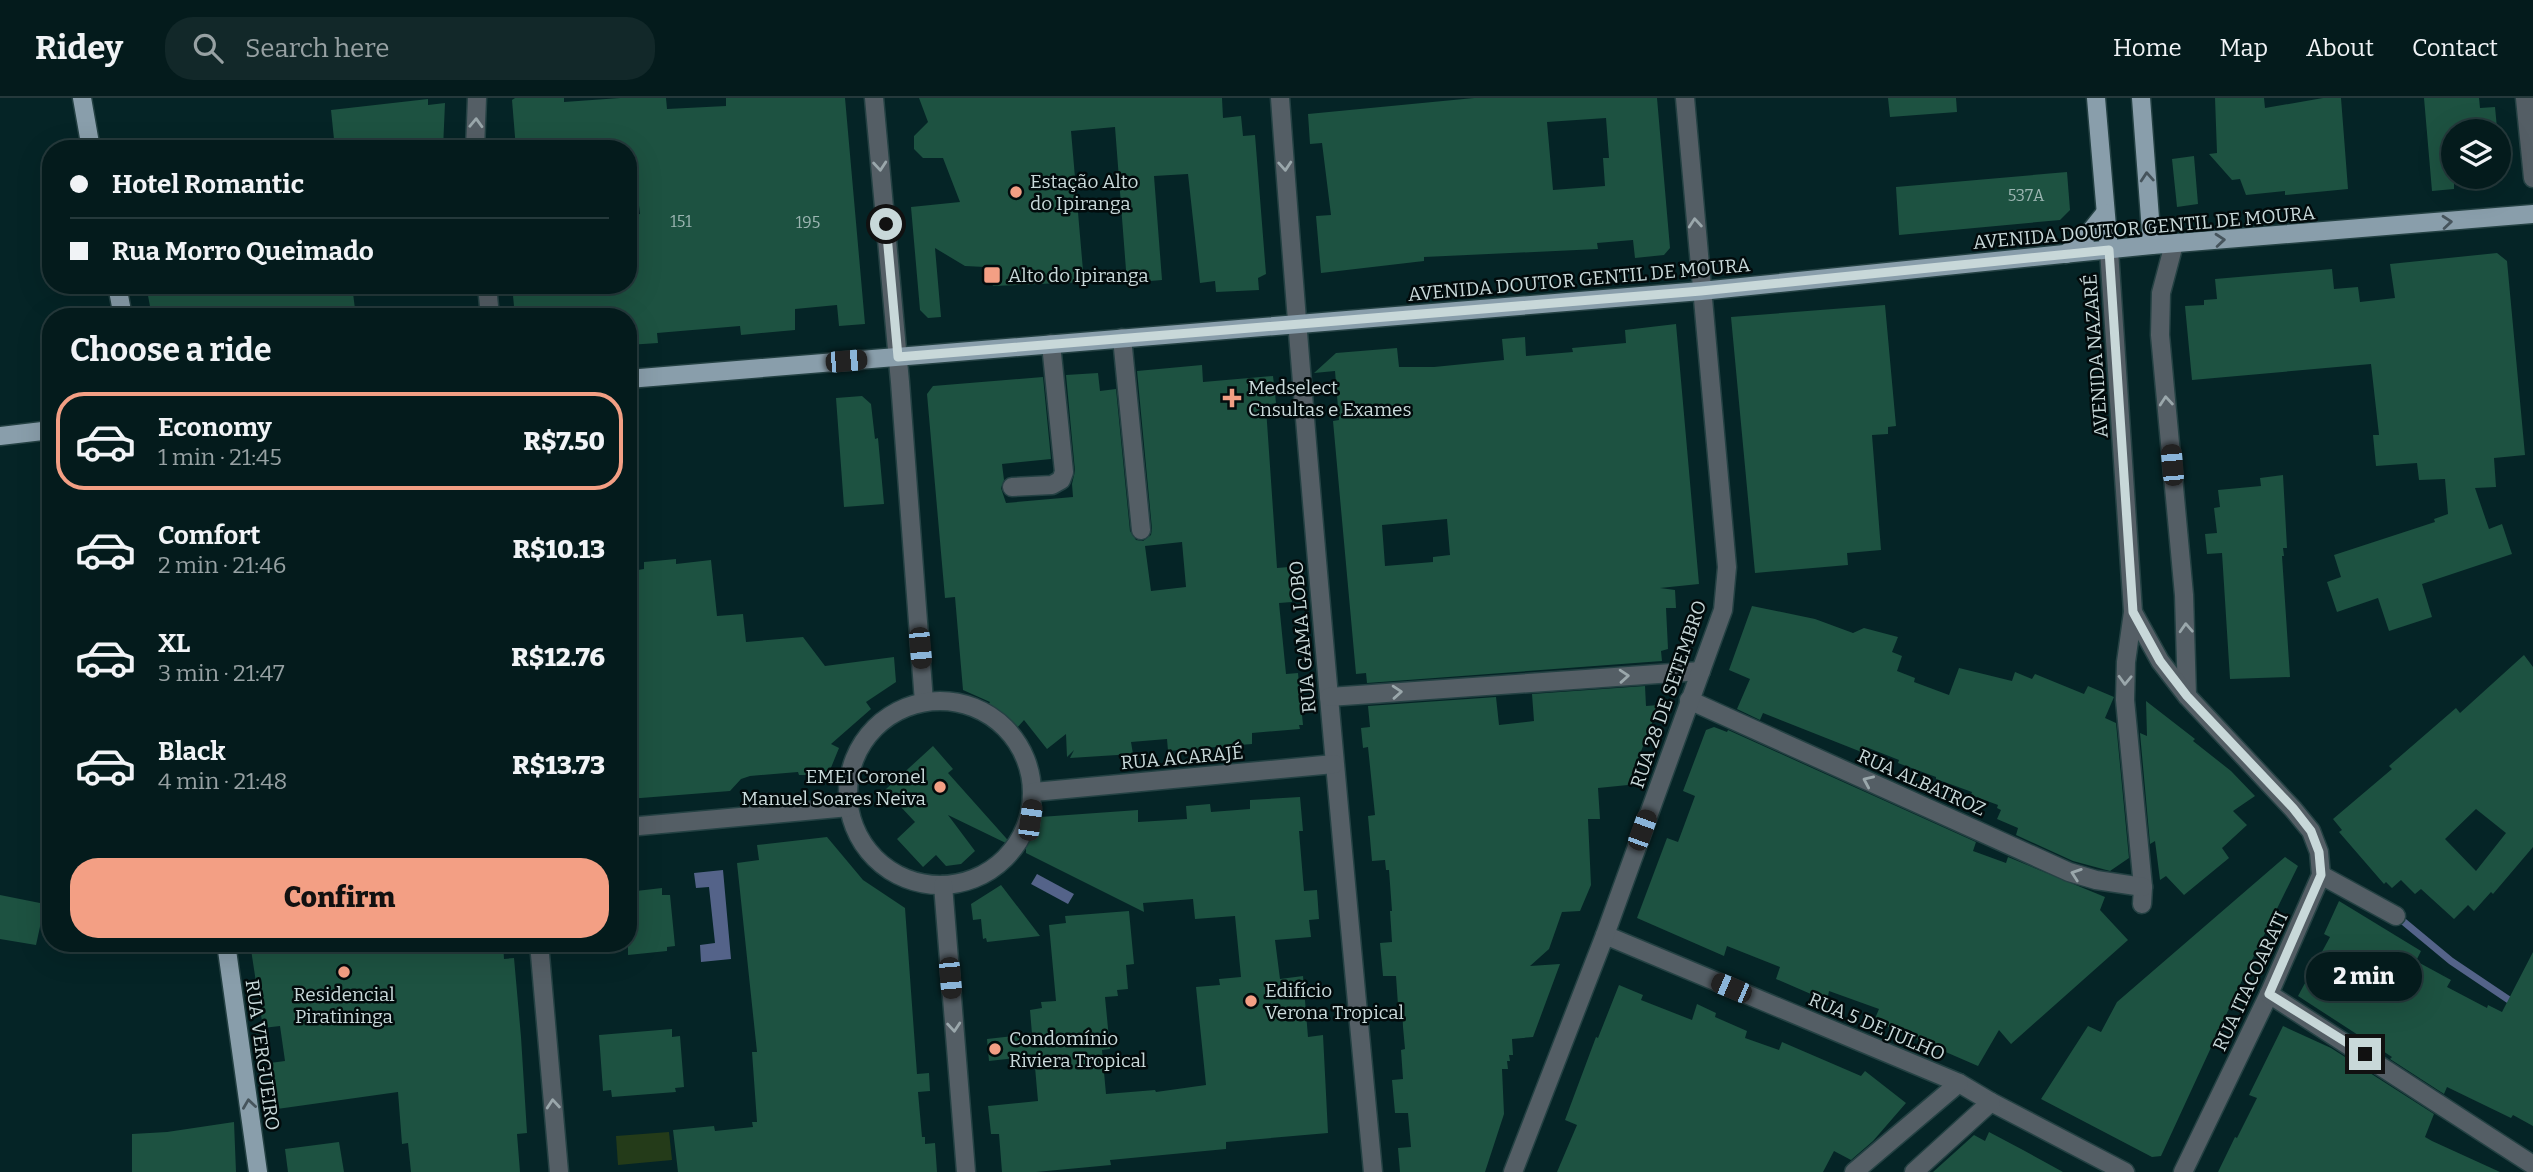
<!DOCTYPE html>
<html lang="en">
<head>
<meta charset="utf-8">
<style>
  body { margin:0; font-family:Bitter,serif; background:#122829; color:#f1f3f6; height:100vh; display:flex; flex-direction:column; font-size:26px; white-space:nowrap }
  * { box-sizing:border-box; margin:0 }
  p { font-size:23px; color:#97a1a3 }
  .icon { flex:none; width:38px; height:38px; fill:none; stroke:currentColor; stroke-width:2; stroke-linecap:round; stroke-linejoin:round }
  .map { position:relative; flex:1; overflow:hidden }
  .details { position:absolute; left:42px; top:210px; width:595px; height:644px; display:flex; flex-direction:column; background:#041b1c; border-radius:28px; box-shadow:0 7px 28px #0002,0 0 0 2px #25393b }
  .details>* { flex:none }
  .top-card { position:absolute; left:42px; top:42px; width:595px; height:154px; border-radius:28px; box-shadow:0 7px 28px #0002,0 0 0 2px #25393b; display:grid; align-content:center; height:154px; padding:0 28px; background:#041b1c }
  .buttons { position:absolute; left:2441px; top:21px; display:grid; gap:14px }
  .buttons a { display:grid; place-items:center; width:70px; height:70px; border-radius:50%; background:#041b1c; box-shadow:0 7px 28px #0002,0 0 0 2px #25393b; font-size:35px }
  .end { position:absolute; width:32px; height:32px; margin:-16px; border:9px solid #c8d8d9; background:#111; box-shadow:0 0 0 4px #111 }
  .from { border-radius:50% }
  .bubble { position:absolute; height:49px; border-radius:24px; background:#041b1c; box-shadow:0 7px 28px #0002,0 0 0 2px #25393b; font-size:23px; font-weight:800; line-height:49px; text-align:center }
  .car { position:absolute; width:21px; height:42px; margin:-21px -10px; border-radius:9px; box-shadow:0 0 5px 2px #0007; background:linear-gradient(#222 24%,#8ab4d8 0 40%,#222 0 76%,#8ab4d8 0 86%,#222 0) }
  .top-card b { display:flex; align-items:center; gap:24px; height:66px; font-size:26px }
  .top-card b+b { border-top:2px solid #25393b }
  .top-card i { width:18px; height:18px; background:#f1f3f6 }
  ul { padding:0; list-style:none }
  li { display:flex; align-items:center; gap:21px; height:98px; margin:0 14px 10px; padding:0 14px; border:4px solid transparent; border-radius:28px }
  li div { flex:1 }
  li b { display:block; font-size:26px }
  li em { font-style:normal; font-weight:800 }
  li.selected { border-color:#f39f84 }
  li>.icon { width:63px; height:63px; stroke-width:1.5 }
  h2 { padding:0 28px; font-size:32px; line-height:84px }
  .cta { display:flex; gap:14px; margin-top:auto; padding:14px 28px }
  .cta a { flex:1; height:80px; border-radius:28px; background:#f39f84; color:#111; font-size:28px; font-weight:800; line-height:80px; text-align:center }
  header { display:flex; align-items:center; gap:42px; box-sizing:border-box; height:98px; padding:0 35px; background:#041b1c; border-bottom:2px solid #25393b }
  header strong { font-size:33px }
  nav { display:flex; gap:38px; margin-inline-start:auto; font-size:24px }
  .search { width:490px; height:63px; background:#122829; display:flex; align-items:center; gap:18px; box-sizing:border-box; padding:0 24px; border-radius:28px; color:#97a1a3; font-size:26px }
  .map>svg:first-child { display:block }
  .green { fill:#243b19 }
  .water { fill:#546389 }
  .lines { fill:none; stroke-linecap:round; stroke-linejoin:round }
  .stream { stroke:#546389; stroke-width:7 }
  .building { fill:#1d5241; fill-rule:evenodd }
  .minor-casing { stroke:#244143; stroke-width:21 }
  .major-casing { stroke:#244143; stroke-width:21 }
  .minor { stroke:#545e65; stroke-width:18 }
  .major { stroke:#899eab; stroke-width:18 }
  .oneway { stroke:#9aa7ab }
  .oneway2 { stroke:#46545c }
  .route { stroke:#c8d8d9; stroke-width:9 }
  .poi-dot { fill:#f39f84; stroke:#020b0c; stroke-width:2.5 }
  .labels { text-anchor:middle; stroke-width:5; stroke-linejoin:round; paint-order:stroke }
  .number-label { font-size:16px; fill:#9db6b3 }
  .poi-label { font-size:19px; fill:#c8d8d9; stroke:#020b0c; text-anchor:start }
  .street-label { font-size:19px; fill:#c8d8d9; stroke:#020b0c }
</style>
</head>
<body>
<header>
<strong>Ridey</strong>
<div class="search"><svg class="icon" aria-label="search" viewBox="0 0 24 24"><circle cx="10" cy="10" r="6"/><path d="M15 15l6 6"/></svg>Search here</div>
<nav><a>Home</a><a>Map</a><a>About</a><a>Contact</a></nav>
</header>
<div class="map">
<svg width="2533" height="1074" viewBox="0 0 2533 1074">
  <rect width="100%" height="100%" fill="#052426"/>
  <!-- green -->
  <path class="green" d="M669,1034L672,1062L618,1067L616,1038Z"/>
  <!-- water -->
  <g class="water">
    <path d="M723,772L731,861L701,864L700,847L715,845L709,789L696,790L694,775Z"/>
    <path d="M1037,776L1074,796L1068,806L1031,786Z"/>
  </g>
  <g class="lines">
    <!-- stream -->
    <path class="stream" d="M2404,824L2451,863L2515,906"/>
  </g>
  <!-- building -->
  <g class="building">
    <path d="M515,0H564V4L620,0H666L667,11L726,8V0H845L865,226L839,228L837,207L795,211V232L741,237L740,228L657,235L658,245L628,247V219H515L512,187H628V117L640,116L634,67L631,60L628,61V51H516L512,2Z"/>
    <path d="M919,0H1222L1223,20L1241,18L1243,38L1255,37L1266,176L1258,180L1259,192L1216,194L1215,183L1200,185L1188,76L1154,78L1162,182L1127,185L1115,29L1071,33L1084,184L993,188L985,169L965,168L935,150L941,219L928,220L920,212L911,109L960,104L943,60H923L914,51V38L928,24Z"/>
    <path d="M1474,0H1657L1670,150L1664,157L1635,160L1633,142L1597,145L1598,151L1424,159V163L1321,175L1316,118L1331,117L1322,45L1310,46L1308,16ZM1606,20L1609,60H1603L1605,88L1553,92L1547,24Z"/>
    <path d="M1888,0H1956L1957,14L1890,19Z"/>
    <path d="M2215,0H2264L2265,10L2323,0H2341L2348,91L2285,97V93L2246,97L2240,81L2232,82L2209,56L2217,55Z"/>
    <path d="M2424,0H2479L2480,10L2495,9L2497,30H2493V33H2454V91L2432,93Z"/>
    <path d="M428,1V7L445,5L443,51H335L331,12Z"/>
    <path d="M2194,58L2198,106L2177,109L2172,61Z"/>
    <path d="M2067,74L2070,112L2060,122L1899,137L1896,89Z"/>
    <path d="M2497,155L2507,163L2525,357L2494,360L2496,389L2475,390L2489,431L2502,426L2512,456L2422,486L2432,519L2389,533L2378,500L2337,514L2327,484L2341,479L2334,457L2435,424L2434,421L2448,416L2445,381L2419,382L2417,365L2376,368L2373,337H2379L2371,266L2192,282L2185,208L2204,207V202L2217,201L2215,181L2332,171L2334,191L2358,189L2360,204L2395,200L2390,166Z"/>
    <path d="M146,187H352L356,219H152Z"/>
    <path d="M1885,207L1896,328L1888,329V336L1872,337L1881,452L1847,455L1848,467L1755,475L1731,219Z"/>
    <path d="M1676,226L1699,486L1660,490L1675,492L1676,510H1666L1668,551L1661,553L1662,563L1367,585L1366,575L1356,576L1333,323L1339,322L1335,273L1314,275L1336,255L1397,250L1399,269H1434L1504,262L1502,241L1525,239L1526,258L1573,254L1572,250L1626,245L1625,232ZM1447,421L1450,457L1433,459V464L1385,468L1382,427Z"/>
    <path d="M1202,267L1203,284L1273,278L1276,305L1270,306V310H1266L1277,470L1289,469L1292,504L1279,505L1286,576L1298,575L1303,627H1299L1300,631L1252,635V646L1168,653L1167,641L1131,644L1133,656L1070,660L1074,652L1067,659L1066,636L1047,651L1024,622L1016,631L987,609L990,604L963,592L955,499L945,500L927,296L933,288L1043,279L1051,361L1002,366L1004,382L1001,390L1006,405L1073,399L1072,386L1075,373L1066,277L1098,275L1100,293L1116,291L1130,433L1136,442L1143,443L1151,437L1152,431L1137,273ZM1182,444L1186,489L1151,493L1145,448Z"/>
    <path d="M862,298L871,306L875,341L878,340L884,406L844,409L836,300Z"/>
    <path d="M2283,377L2287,450H2283L2284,458H2282L2290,579L2230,581L2222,455L2207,456L2205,436L2217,435L2214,410L2220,409L2218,392L2261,388L2260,380Z"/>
    <path d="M676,461V466L711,462L717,518L743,516L746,544L803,539L825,568L894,559L896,584L866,604L871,611L831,646L839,650L828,677H799L798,674L750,678L741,681L730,693L628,701V491L639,490L638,472L644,471V464Z"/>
    <path d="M1752,508L1815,521L1853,535L1864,530L1898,539L1892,554L1902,558L1897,573L1915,580L1914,584L1949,597L1959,570L2012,583L2015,574L2032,581L2035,576L2084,596L2088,588L2114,599L2105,620L2116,625L2129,760L2110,773L2073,763L2016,737L2018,730L1997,721L2001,712L1997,710L1998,707L1971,697L1972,694L1936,681V679L1898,665L1899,662L1866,649L1864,655L1763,615L1760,622L1737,611L1750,581L1729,572Z"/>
    <path d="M2524,557L2533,569V749L2493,796L2491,794L2474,813L2468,807L2454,821L2421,791L2415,796L2401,782L2392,790L2386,784L2384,786L2339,734L2342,732L2333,721L2392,671L2389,668L2434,629L2456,610L2460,615ZM2476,711L2506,735L2476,773L2445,741Z"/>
    <path d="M1645,588L1646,608L1659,607L1628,687L1598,690L1600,721H1588L1591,787L1580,813L1562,814L1549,851L1530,868L1560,866L1533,939L1512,941L1513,957H1509L1510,963H1507L1508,971H1502L1504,1016L1485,1074H1400L1398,1050L1411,1049L1408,1015H1395L1392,982L1403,981L1401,952L1405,951L1403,929L1402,907H1398L1396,878H1383L1380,845L1392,844L1390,813H1392L1389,772H1386L1385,762L1372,763L1368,718L1375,717L1368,649L1363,650L1361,630L1370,629L1368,608L1496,599L1499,627L1534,623L1532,596Z"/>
    <path d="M2146,603L2195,641L2193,643L2231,673L2255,698L2233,713L2247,727L2222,750L2229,760L2184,797L2166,778L2160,782L2155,743L2150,746L2140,635L2147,638Z"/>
    <path d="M1714,629L1727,634L1728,632L1976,744L1973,753L2006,765L2008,759L2105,799L2100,812L2128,842L2011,946L1999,932L1978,968L1874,923L1879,911L1829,893L1827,903L1776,881L1780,869L1727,848L1724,858L1637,820L1667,740L1678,744L1695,698L1683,693L1706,632Z"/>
    <path d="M933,648L953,671L948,675L1014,749L948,717L975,753L961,766L946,768L936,757L923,769L897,741L915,724L885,692Z"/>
    <path d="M1300,699L1303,733H1299L1304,793L1317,792L1319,821L1309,822L1311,839L1275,842L1280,881L1303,878L1308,939L1323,937L1328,1035L1226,1044V1051L1110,1062L1111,1067L1036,1074H1002L999,1036H991L988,1008L1038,1003L1034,958L989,963L987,941L1032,936L1030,912L1042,910L1041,904L1056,903L1049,827L1066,825L1065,818L1129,813L1134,866L1126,867L1128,891L1117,892L1118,898L1105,899L1110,951L1102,952L1106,996L1155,992L1156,994L1206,987L1196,889L1220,887L1219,881L1241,879L1235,818L1195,821L1193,801L1143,805L1144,814L1026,755V747L1040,719L1138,712V724L1187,721L1186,708L1210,706L1211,714L1250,711V702Z"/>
    <path d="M827,739L863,782L905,810L917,976L929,975L930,993L918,994L922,1039H925V1046L935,1045L937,1074H678L673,1032L714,1028L715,1033L753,1029L752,1024H757L752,954H757L737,765L759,762L757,747Z"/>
    <path d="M2285,759L2298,768L2244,878L2161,1058L2152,1059L2041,1001L2088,928L2101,934L2117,904Z"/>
    <path d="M1001,787L1024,817L1040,838L987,844L986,840L983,841L981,821L973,822L971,806Z"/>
    <path d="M662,790V797H670L675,848L667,849V853L628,857V811L637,810L636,793Z"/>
    <path d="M0,797L45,806L36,847L0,841Z"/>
    <path d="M2339,803L2421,853L2416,863L2451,882L2447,889L2487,910L2488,907L2502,914L2533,854V1028L2513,1017L2511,1020L2447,989L2444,996L2390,961L2392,959L2298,898L2330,839L2324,836Z"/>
    <path d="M250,845H503L504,861L514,860L521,939L527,1035L517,1036L520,1074H411L408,1045L402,1046L398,994L277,1011L270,965L285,963L280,928L263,930Z"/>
    <path d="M1619,887L1643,897L1641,902L1692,922L1697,906L1716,915L1715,919L1747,933L1745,940L1779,952L1782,944L1861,978L1865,973L1906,1005L1873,1043L1851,1062L1834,1053L1823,1074H1557L1577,1027L1565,1022L1596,939L1598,940Z"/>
    <path d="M2283,928L2331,950L2434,1016L2425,1039L2432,1043L2500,1074H2218L2235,1039L2237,1040L2257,1000L2249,997Z"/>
    <path d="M672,931V939L680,938L684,989L675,990L676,994L612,999L611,992L603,993L599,937Z"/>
    <path d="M234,1024L236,1074H132V1036L167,1034Z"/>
    <path d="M1989,1034L2023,1052L2063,1074H1933L1974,1037L1985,1043Z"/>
    <path d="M339,1044L344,1074H288L285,1051Z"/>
  </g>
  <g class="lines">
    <defs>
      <g id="minor">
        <path d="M874,0L900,284L924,604"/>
        <path d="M1280,0C1306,358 1339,716 1373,1074"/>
        <path d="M2525,0L2533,80"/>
        <path d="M475,51L477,0"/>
        <path d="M2174,146L2161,195L2160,237L2184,497L2187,598"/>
        <path d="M2109,152L2133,514L2160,563L2187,598L2293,711L2311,733L2319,754L2321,777L2269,896L2183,1074"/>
        <path d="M487,187L490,219"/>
        <path d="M1122,240L1141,432"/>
        <path d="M1012,389L1052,387L1061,382L1064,374L1051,246"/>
        <path d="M2133,514L2126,564L2125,602L2143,789L2142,806"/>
        <path d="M1329,599L1701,573"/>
        <path d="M1689,602L2069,774L2096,782L2143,789"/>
        <circle cx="940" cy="695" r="92"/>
        <path d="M1034,694L1334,666"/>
        <path d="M628,729L849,709"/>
        <path d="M2321,777L2396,818"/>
        <path d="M943,787L966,1074"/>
        <path d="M1605,837L1959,985L1991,1004L2125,1074"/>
        <path d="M539,845L559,1074"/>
        <path d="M2269,896L2533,1067"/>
        <path d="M1513,1074L1605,837L1723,512L1727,469L1685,0"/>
        <path d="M1854,1074L1959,985"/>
        <path d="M1914,1074L1991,1004"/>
      </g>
      <g id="major">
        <path d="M82,0L91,51"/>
        <path d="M2096,0L2109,152"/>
        <path d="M2141,0L2152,147"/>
        <path d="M2066,156L2085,140L2105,115"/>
        <path d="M117,187L123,219"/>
        <path d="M628,281L1701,193L2152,147L2533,116"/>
        <path d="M0,338L51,332"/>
        <path d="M226,845L258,1074"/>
      </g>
    </defs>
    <!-- minor casing -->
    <use href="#minor" class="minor-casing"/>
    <!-- major casing -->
    <use href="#major" class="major-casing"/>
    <!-- minor -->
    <use href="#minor" class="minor"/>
    <!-- major -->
    <use href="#major" class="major"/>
  </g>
  <!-- one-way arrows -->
  <defs><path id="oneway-chevron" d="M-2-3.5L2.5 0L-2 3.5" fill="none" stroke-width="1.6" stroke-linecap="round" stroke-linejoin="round" transform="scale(1.75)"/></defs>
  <g class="oneway">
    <use href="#oneway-chevron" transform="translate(476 25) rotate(-88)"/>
    <use href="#oneway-chevron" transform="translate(880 68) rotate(85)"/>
    <use href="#oneway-chevron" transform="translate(1285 68) rotate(86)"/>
    <use href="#oneway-chevron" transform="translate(1695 125) rotate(-95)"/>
    <use href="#oneway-chevron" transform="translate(2166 303) rotate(-95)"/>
    <use href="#oneway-chevron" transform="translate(2186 530) rotate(-93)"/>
    <use href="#oneway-chevron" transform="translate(1624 578) rotate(-4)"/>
    <use href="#oneway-chevron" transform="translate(2125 582) rotate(92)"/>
    <use href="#oneway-chevron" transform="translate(1397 594) rotate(-4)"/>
    <use href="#oneway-chevron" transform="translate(1868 683) rotate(-156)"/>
    <use href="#oneway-chevron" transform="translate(2076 776) rotate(-161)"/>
    <use href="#oneway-chevron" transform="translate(954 929) rotate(85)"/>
    <use href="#oneway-chevron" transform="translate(553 1006) rotate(-95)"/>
  </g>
  <g class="oneway2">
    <use href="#oneway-chevron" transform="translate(2147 79) rotate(-94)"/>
    <use href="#oneway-chevron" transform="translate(2447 124) rotate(-5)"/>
    <use href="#oneway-chevron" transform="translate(2220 142) rotate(-5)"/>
    <use href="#oneway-chevron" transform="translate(249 1006) rotate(-98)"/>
  </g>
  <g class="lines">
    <!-- route -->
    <path class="route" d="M886,126L898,259L1701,193L2109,152L2133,514L2160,563L2187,598L2293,710L2311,733L2319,754L2321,777L2269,896L2365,956"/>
  </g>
  <!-- markers -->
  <g class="poi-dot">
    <circle cx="1016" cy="94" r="7"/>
    <rect x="983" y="168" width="18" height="18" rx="3.5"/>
    <path d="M1228.5 289.5h7v7h7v7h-7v7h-7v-7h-7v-7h7z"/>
    <circle cx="940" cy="689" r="7"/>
    <circle cx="344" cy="874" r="7"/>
    <circle cx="1251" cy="903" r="7"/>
    <circle cx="995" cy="951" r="7"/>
  </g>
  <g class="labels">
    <!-- number labels -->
    <g class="number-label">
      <text x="2026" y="103">537A</text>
      <text x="681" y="129">151</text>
      <text x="808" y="130">195</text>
    </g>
    <!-- poi labels -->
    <g class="poi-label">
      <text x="1030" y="90">Estação Alto<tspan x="1030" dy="22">do Ipiranga</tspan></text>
      <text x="1008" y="184">Alto do Ipiranga</text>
      <text x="1248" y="296">Medselect<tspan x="1248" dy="22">Cnsultas e Exames</tspan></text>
      <text x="926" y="685" text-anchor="end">EMEI Coronel<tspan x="926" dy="22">Manuel Soares Neiva</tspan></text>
      <text x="1265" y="899">Edifício<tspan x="1265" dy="22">Verona Tropical</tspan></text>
      <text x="344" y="903" text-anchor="middle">Residencial<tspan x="344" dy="22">Piratininga</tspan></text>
      <text x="1009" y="947">Condomínio<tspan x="1009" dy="22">Riviera Tropical</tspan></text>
    </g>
    <!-- street labels -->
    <g class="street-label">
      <text transform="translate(2144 129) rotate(-5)" y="7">AVENIDA DOUTOR GENTIL DE MOURA</text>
      <text transform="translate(1579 181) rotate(-5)" y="7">AVENIDA DOUTOR GENTIL DE MOURA</text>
      <text transform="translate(2095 258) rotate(-94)" y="7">AVENIDA NAZARÉ</text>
      <text transform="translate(1302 539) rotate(-95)" y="7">RUA GAMA LOBO</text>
      <text transform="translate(1668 596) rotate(-71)" y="7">RUA 28 DE SETEMBRO</text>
      <text transform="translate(1182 659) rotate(-5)" y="7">RUA ACARAJÉ</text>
      <text transform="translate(1922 684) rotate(24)" y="7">RUA ALBATROZ</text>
      <text transform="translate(2250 883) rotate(-65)" y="7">RUA ITACOARATI</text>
      <text transform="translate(1877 928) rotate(23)" y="7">RUA 5 DE JULHO</text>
      <text transform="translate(263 957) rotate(82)" y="7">RUA VERGUEIRO</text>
    </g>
  </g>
</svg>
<div class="buttons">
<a><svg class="icon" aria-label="layers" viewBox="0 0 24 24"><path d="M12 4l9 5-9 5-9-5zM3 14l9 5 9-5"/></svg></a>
</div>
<i class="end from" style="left:886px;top:126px"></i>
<i class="end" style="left:2365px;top:956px"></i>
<div class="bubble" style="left:2306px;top:854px;width:116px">2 min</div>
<i class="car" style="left:846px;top:263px;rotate:85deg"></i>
<i class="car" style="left:2172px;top:367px;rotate:355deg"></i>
<i class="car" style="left:920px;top:550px;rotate:175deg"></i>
<i class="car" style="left:1030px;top:722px;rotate:8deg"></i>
<i class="car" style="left:1642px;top:732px;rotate:20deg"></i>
<i class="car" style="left:950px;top:880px;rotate:175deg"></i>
<i class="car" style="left:1731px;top:890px;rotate:293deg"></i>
<div class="top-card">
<b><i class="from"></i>Hotel Romantic</b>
<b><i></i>Rua Morro Queimado</b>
</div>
<section class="details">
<h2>Choose a ride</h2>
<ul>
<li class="selected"><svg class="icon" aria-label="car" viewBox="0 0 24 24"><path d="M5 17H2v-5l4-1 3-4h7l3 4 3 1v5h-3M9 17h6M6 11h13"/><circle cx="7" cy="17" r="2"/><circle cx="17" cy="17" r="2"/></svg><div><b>Economy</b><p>1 min · 21:45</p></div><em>R$7.50</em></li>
<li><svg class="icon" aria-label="car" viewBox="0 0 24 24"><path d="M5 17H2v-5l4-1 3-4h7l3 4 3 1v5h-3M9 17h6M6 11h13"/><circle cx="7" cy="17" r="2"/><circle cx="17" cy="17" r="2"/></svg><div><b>Comfort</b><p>2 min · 21:46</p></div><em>R$10.13</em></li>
<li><svg class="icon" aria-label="car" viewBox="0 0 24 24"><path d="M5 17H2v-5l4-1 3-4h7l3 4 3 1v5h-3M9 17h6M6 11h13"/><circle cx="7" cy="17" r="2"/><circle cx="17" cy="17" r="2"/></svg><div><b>XL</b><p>3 min · 21:47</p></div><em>R$12.76</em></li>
<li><svg class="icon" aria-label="car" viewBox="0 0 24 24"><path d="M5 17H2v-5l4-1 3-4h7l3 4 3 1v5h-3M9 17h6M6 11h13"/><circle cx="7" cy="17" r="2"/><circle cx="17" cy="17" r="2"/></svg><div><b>Black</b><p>4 min · 21:48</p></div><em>R$13.73</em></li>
</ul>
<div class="cta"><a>Confirm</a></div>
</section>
</div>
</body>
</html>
